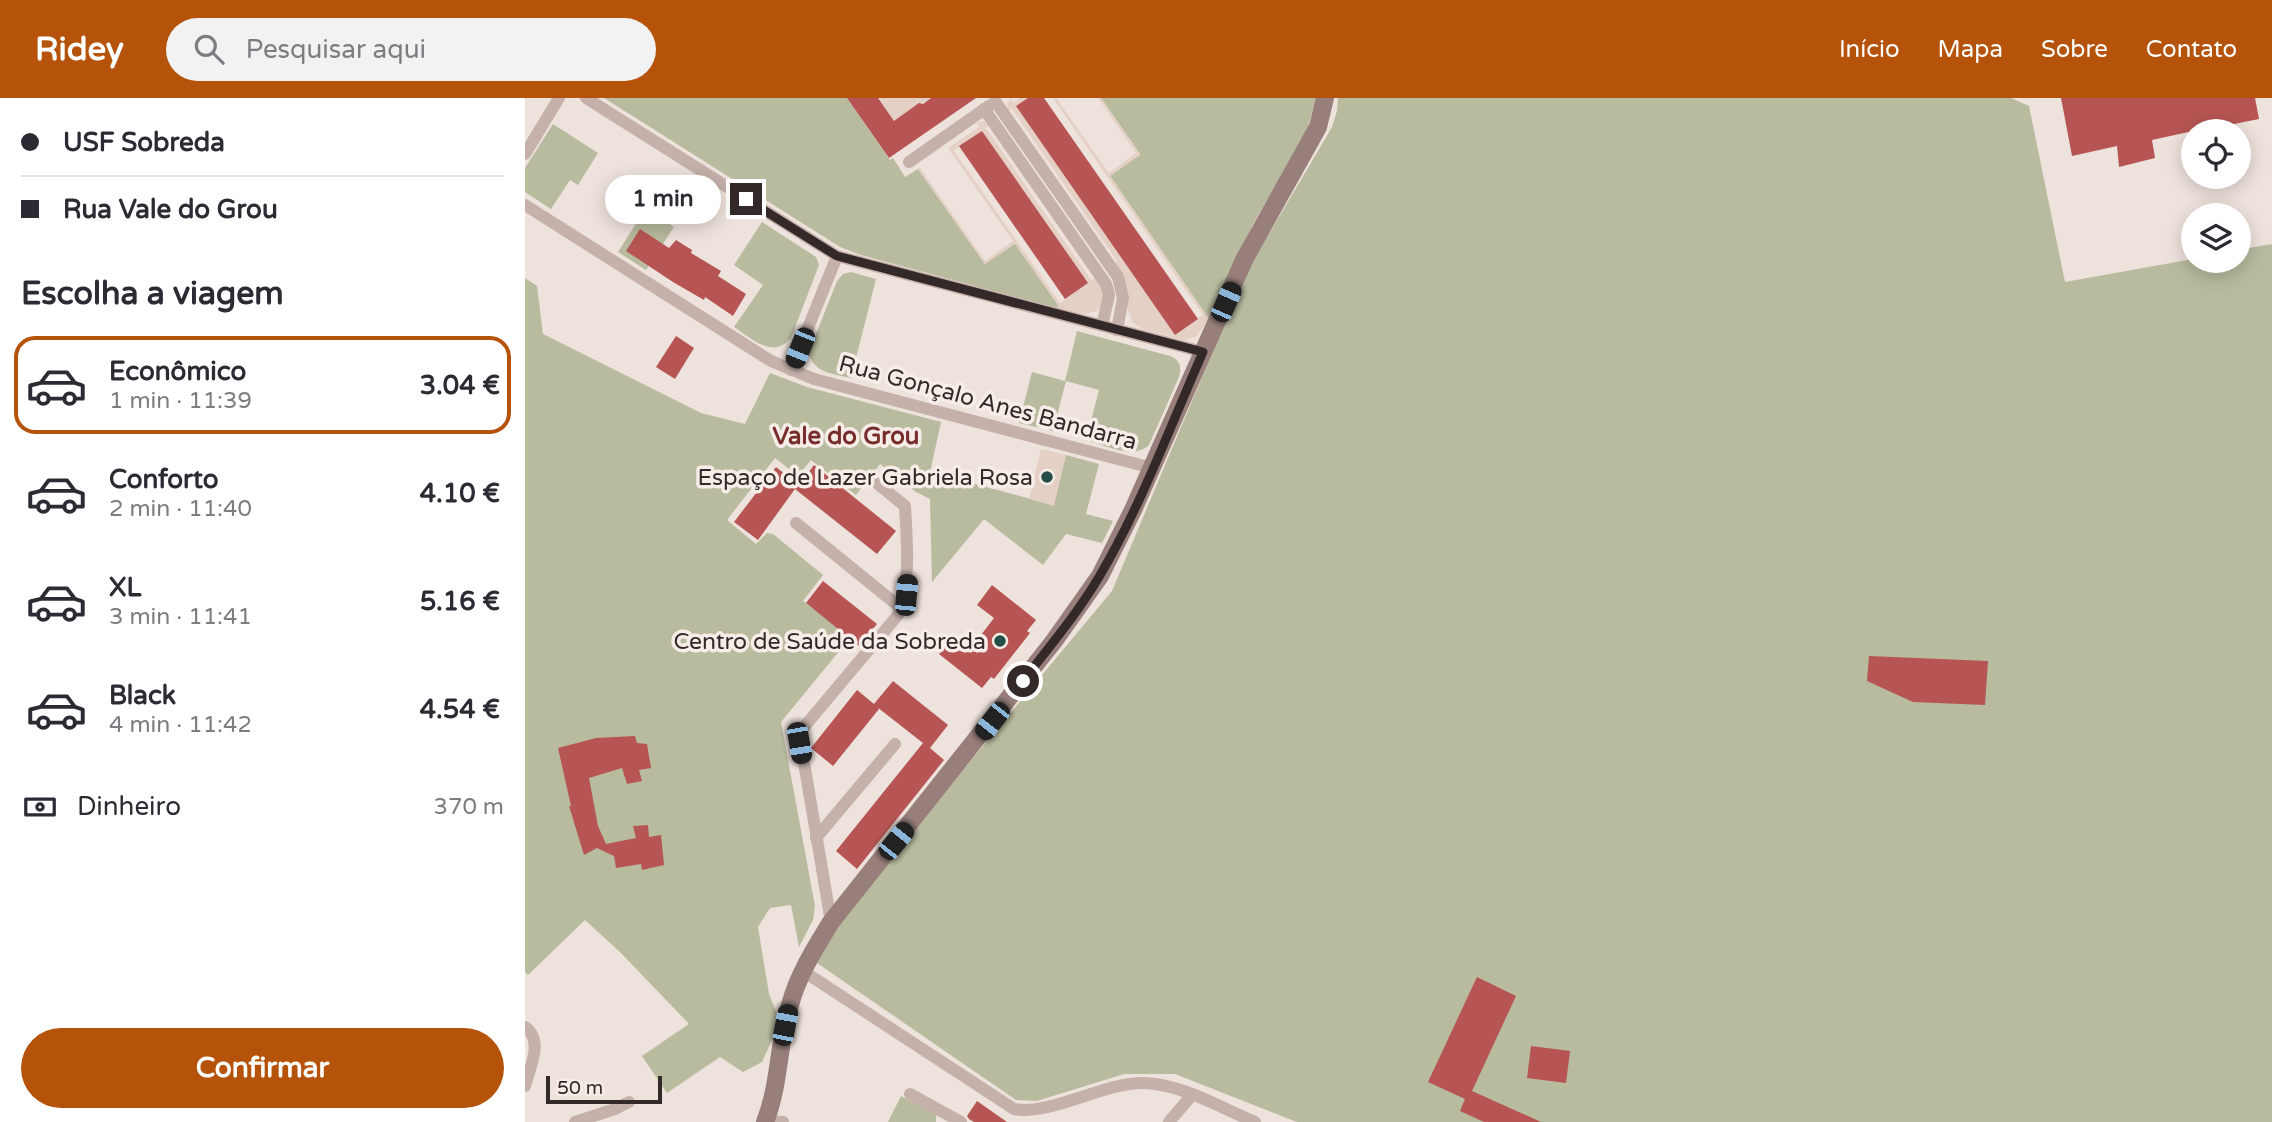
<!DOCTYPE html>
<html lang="pt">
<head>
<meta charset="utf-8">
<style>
  body { margin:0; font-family:"Varela Round",sans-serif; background:#f2f2f3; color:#2b2b33; height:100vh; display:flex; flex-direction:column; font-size:26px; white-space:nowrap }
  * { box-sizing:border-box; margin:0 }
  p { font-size:23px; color:#7c7c81 }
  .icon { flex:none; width:38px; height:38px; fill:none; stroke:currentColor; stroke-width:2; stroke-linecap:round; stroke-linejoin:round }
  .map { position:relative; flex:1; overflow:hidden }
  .panel { display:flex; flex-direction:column; background:#fff; width:525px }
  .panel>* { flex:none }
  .hud { display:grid; align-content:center; height:154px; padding:0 21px; background:#fff }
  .controls { position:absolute; left:1656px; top:21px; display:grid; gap:14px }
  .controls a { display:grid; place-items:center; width:70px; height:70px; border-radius:50%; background:#fff; box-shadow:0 4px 18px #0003; font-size:35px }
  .scale { position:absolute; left:21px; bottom:18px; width:116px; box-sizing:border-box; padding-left:7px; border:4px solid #332928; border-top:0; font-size:19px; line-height:24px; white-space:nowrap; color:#332928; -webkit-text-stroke:5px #f7ede8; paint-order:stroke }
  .end { position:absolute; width:32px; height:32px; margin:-16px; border:9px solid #332928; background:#fff; box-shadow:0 0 0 4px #fff }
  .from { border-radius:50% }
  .bubble { position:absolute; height:49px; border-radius:24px; background:#fff; box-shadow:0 4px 18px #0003; font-size:23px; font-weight:700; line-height:49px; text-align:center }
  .car { position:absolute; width:21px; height:42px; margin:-21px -10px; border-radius:9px; box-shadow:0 0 5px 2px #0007; background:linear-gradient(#222 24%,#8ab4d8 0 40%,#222 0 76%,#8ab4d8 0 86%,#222 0) }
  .hud b { display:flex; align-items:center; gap:24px; height:66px; font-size:26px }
  .hud b+b { border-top:2px solid #e1e1e2 }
  .hud i { width:18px; height:18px; background:#2b2b33 }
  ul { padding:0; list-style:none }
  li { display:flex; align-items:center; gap:21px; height:98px; margin:0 14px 10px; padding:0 7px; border:4px solid transparent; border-radius:21px }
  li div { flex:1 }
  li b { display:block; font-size:26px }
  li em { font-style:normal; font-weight:700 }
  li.on { border-color:#b45309 }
  li>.icon { width:63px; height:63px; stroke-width:1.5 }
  h2 { padding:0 21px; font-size:32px; line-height:84px }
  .pay { display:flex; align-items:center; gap:18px; height:77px; padding:0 21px; font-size:26px }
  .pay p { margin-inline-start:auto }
  .action { display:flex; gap:14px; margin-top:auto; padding:14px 21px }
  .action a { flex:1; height:80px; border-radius:42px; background:#b45309; color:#fff; font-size:28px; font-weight:700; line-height:80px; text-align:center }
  header { display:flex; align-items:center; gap:42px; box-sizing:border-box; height:98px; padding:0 35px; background:#b45309; color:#fff }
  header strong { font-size:33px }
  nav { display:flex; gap:38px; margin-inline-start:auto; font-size:24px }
  .search { width:490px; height:63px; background:#f2f2f3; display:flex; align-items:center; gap:18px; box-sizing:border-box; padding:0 24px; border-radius:38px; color:#7c7c81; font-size:26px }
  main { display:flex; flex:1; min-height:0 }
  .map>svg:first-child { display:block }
  .green { fill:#b8bb9e }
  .plaza { fill:#e4d0c5; fill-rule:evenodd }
  .building { fill:#b65553 }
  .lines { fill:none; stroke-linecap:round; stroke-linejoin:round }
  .minor { stroke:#c5b0aa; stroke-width:12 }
  .secondary { stroke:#987f7b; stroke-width:18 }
  .route { stroke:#332928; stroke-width:9 }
  .poi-dot { fill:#234f48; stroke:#f7ede8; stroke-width:2.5 }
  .labels { text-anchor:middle; stroke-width:7; stroke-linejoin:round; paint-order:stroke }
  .street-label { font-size:23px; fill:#332928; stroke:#f7ede8 }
  .poi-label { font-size:23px; fill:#332928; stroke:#f7ede8; text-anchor:end }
  .neighbourhood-label { font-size:24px; font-weight:bold; fill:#772d2c; stroke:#f7ede8 }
</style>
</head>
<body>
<header>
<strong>Ridey</strong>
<div class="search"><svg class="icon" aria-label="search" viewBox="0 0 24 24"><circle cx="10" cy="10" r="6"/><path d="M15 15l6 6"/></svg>Pesquisar aqui</div>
<nav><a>Início</a><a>Mapa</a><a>Sobre</a><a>Contato</a></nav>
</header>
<main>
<section class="panel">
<div class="hud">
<b><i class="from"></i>USF Sobreda</b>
<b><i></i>Rua Vale do Grou</b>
</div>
<h2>Escolha a viagem</h2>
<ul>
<li class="on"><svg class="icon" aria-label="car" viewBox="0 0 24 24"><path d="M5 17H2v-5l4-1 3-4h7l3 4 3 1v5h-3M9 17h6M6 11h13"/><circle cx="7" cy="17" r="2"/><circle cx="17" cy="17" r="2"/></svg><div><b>Econômico</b><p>1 min · 11:39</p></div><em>3.04 €</em></li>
<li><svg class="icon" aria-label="car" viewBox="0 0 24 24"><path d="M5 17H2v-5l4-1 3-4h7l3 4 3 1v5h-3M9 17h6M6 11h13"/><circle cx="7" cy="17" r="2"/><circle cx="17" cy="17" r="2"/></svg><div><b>Conforto</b><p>2 min · 11:40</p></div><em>4.10 €</em></li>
<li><svg class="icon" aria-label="car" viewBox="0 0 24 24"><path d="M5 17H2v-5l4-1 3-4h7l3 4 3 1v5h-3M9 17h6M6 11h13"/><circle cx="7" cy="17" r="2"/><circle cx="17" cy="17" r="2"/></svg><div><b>XL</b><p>3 min · 11:41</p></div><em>5.16 €</em></li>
<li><svg class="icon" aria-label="car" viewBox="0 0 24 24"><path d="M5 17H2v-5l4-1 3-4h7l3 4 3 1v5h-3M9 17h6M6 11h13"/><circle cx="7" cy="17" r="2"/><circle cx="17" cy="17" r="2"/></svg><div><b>Black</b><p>4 min · 11:42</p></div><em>4.54 €</em></li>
</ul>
<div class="pay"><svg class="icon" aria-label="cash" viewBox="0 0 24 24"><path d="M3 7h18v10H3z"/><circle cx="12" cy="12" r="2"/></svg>Dinheiro<p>370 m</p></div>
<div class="action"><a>Confirmar</a></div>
</section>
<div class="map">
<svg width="1747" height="1024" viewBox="0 0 1747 1024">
  <rect width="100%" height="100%" fill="#eee2dc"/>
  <!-- green -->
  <g class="green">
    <path d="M79,0H322L365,62L368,60L380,79L393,71L460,166L490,145L533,207L532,210L336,157L315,149Z"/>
    <path d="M576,0H791L781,36L728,126L684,221L585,78L615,56Z"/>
    <path d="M813,0H1486L1504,8L1540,184L1668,161V163H1713V152L1747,146V1024H772L650,976H599L512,1003L491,1002L292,865L319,815L587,493L721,175L807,29L812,13Z"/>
    <path d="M28,26L73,55L53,87L45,82L26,111L0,94V70Z"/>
    <path d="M121,110L149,129L121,172L93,154Z"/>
    <path d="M237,124L291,159L294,167L266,240C248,262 226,240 209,229L238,187L209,167Z"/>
    <path d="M326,174L351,181L326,280C309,276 287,275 284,254L312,183L318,176Z"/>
    <path d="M0,180L12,188L18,236L176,315L220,326L245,275L282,289L416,324L405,374L528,407L541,357L574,366L561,416L588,423L577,445L541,436L518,467L459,421L407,484L405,401L391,394L355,366L331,397L286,362L273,378L250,360L202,422L231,446L242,435L248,436L298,477L278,503L325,540L256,624L290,808L288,822L274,849L266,807L245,810L233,829L244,896L252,916L248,940L237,964L218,974L195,959L142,995L117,958L164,926L96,855L60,822L3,877L0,874Z"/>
    <path d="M552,233L645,258C655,262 657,268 654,279L624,347C608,362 580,347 561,342L574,292L541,283L528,333L494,325L507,274L540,283Z"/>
    <path d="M376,998L411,1017V1024H363Z"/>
  </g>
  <!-- plaza -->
  <g class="plaza">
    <path d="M353,0H406L387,10L370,25Z"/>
    <path d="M495,0H503L492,9L650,237L678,217L528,0H531L584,75L611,55L573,0H576L615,57L585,78L684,221L671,239L659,242L617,231L607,224L590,166L592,163L487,11L484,13L482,6L486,1L489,5Z"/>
    <path d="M458,23L464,27L461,30L566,182L570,180L575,187L579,198L573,213L559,216L532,210L533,207L490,146L460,166L393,71L395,70L460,163L488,143L423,50L454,29L452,25ZM457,33L562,185L535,205L429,53Z"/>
    <path d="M516,351L541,357L529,408L504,401Z"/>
  </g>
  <!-- building -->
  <g class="building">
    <path d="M322,0H353L369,23L394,5L398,6L406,0H451L364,60Z"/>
    <path d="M503,0H519L673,221L650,237L491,8Z"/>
    <path d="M1536,0H1730L1734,21L1704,27L1705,33H1668L1627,42L1630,60L1594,69L1592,48L1547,58Z"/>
    <path d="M457,33L563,185L540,201L434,48Z"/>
    <path d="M115,131L144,150L151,142L167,152L166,155L196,173L193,178L221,196L208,218L180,199L179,202L148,184L101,153Z"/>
    <path d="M151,238L169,250L150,281L131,269Z"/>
    <path d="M289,367L371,433L352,456L270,391L233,442L209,424L251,369L274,387Z"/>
    <path d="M298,483L352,526L334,548L281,505Z"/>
    <path d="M467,487L511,522L502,533L505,535L469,581L466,579L457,590L414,556L429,536L446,550L469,520L452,507Z"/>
    <path d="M1344,558L1463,563L1460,607L1388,604L1342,583Z"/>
    <path d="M368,583L423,627L405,650L419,662L332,771L311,753L398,645L352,609L354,611L308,668L286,650L332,592L349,606Z"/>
    <path d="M110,638L112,645L122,646L126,670L114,672L117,683L102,686L97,670L64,680L73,728L81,746L111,740L108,728L123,727L124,739L136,737L139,767L117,772L116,766L91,770L89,758L72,750L59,757L44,708H46L33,650L71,640Z"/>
    <path d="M952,879L991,898L947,993L1016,1024H959L935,1013L940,1001L903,984Z"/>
    <path d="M1006,948L1045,953L1041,985L1002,980Z"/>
    <path d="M452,1003L482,1024H449L444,1021L442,1018Z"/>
  </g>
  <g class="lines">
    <!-- minor -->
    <g class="minor">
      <path d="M61,0L312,158L678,254"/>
      <path d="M470,3L593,179L598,200L592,232"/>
      <path d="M459,11L581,186L584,197L577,228"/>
      <path d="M0,56L34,0"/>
      <path d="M384,64L464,8"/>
      <path d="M0,107L246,263L289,281L627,370"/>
      <path d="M266,272L312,158"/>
      <path d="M271,425L376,510"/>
      <path d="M291,740L370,646"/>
      <path d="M306,824L274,635L373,517C386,480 382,446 380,408L353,386"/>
      <path d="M278,873L489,1011C526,1018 579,984 619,985C657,986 696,1010 730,1024"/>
      <path d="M0,929C19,942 5,969 0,988"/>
      <path d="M385,996L436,1024"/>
      <path d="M241,1023L258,1024"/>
      <path d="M50,1024L90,1011L104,1004"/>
      <path d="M644,1024L667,997"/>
    </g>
    <!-- secondary -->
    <path class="secondary" d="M240,1024C255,986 253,945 265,907C273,877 290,850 306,824L529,543L575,478L608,412L719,162L793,29L800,0"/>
  </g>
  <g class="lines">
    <!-- route -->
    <path class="route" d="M221,101L312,158L678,254C645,329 616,408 574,479C552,516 524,549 498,583"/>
  </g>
  <!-- markers -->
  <g class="poi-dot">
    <circle cx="522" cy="379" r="7"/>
    <circle cx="475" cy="543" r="7"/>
  </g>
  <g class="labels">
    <!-- street labels -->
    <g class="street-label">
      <text transform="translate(463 304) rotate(15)" y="8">Rua Gonçalo Anes Bandarra</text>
    </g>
    <!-- poi labels -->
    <g class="poi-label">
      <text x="508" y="387">Espaço de Lazer Gabriela Rosa</text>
      <text x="461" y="551">Centro de Saúde da Sobreda</text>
    </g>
    <!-- neighbourhood labels -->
    <g class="neighbourhood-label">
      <text x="321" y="346">Vale do Grou</text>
    </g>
  </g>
</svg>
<div class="controls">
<a><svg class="icon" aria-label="locate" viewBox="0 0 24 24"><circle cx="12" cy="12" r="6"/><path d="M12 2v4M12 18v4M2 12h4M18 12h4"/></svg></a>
<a><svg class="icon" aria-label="layers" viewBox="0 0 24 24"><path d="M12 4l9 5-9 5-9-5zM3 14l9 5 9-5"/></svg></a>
</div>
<div class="scale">50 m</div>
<i class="end from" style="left:498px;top:583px"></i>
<i class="end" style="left:221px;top:101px"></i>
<div class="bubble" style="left:80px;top:77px;width:116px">1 min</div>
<i class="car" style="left:701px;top:204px;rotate:24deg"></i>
<i class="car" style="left:275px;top:250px;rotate:202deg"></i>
<i class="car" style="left:381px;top:497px;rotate:5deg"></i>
<i class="car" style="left:467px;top:623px;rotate:218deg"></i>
<i class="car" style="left:274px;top:645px;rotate:170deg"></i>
<i class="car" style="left:371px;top:743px;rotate:39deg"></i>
<i class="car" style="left:260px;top:927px;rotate:11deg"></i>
</div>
</main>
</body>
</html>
